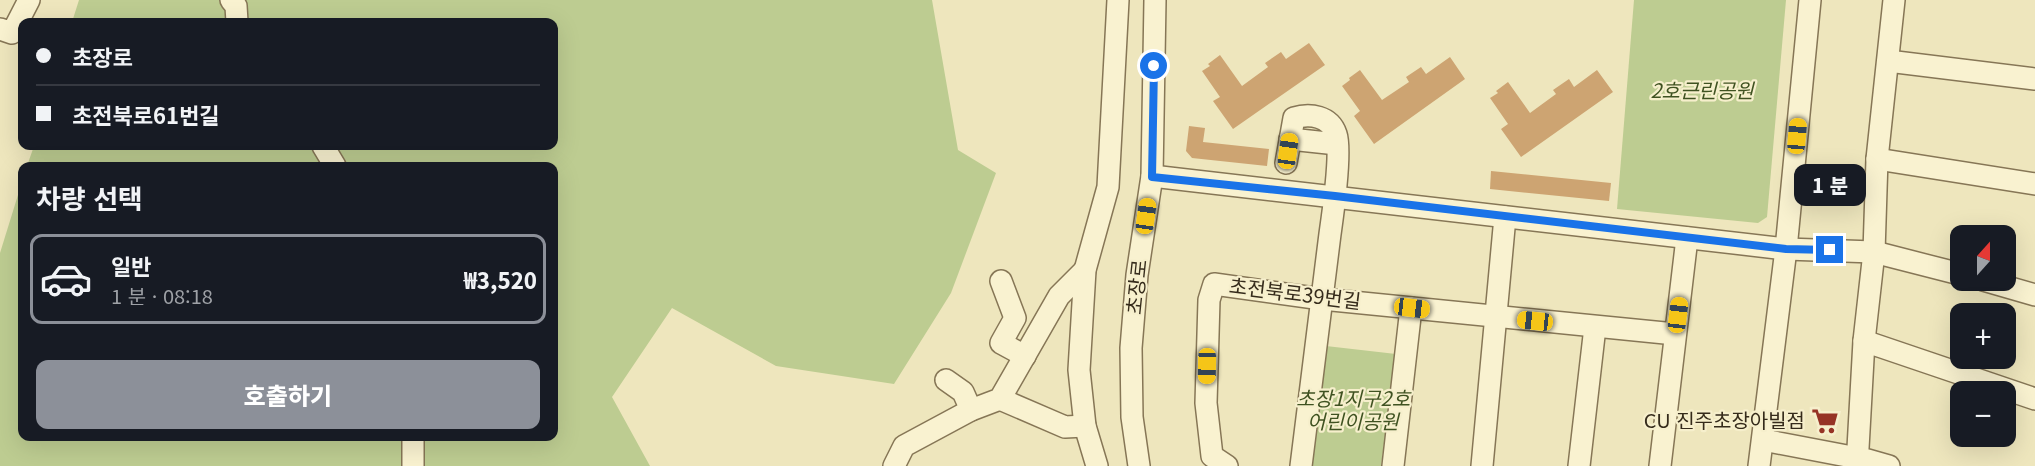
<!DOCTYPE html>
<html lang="ko">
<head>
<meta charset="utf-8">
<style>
  body { margin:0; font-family:Georgia,"Noto Sans KR",serif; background:#20242c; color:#f1f3f6; height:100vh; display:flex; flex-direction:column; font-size:22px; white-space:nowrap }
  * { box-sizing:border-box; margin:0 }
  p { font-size:20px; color:#9ea1a6 }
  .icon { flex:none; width:33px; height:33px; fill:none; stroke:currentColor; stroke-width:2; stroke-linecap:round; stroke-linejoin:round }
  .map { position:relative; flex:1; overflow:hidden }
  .details { position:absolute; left:18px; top:162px; width:540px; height:279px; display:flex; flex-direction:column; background:#171b24; border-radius:12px; box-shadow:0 6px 24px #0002 }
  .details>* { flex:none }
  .guide { position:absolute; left:18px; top:18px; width:540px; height:132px; border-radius:12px; box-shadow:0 6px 24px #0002; display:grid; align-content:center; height:132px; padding:0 18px; background:#171b24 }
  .needle { width:39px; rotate:21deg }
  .tools { position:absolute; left:1950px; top:225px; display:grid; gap:12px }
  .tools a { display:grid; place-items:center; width:66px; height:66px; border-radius:12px; background:#171b24; box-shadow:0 6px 24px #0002; font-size:30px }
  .end { position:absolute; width:27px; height:27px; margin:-14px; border:8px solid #1a73e8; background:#fff; box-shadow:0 0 0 3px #fff }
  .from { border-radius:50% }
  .bubble { position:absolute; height:42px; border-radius:12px; background:#171b24; box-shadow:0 6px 24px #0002; font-size:20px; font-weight:800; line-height:42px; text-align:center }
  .car { position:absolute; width:18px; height:36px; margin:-18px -9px; border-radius:8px; box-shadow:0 0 4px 2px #0007; background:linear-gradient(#f5c518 24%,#345 0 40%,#f5c518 0 76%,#345 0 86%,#f5c518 0) }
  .guide b { display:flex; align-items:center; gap:21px; height:57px; font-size:22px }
  .guide b+b { border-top:2px solid #363941 }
  .guide i { width:15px; height:15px; background:#f1f3f6 }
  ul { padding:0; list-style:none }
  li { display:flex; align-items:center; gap:18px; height:90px; margin:0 12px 9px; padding:0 6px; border:3px solid transparent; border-radius:12px }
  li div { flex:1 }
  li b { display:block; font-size:22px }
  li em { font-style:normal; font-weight:800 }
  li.selected { border-color:#8c9099 }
  li>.icon { width:54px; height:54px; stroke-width:1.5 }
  h2 { padding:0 18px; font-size:27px; line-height:72px }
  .button { display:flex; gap:12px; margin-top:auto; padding:12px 18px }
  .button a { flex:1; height:69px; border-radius:12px; background:#8c9099; color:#fff; font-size:24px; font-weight:800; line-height:69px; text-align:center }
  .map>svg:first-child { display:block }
  .green { fill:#bdcc91 }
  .building { fill:#cda472 }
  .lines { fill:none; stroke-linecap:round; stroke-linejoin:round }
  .minor-casing { stroke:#867656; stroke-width:24 }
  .minor { stroke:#f9f2d0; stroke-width:21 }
  .route { stroke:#1a73e8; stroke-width:8 }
  .labels { text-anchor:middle; stroke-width:4.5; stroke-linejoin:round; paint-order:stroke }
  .park-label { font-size:20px; font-style:italic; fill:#3f5221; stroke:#f6efcc }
  .street-label { font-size:20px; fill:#352b1b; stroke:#f6efcc }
  .poi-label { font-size:20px; fill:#352b1b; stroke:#f6efcc; text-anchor:end }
</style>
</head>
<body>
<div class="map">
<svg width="2035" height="466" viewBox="0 0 2035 466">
  <rect width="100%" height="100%" fill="#eee6bd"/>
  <!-- green -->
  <g class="green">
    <path d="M79,0H932L958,150L996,173L951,293L894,384L776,366L672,308L612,397L650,466H0V253L22,182V436H554V166H27L34,146H554V22H72Z"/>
    <path d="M1634,0H1786L1767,217L1758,223L1617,209Z"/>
    <path d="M1326,346L1396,354L1381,466H1311Z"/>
  </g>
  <!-- building -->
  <g class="building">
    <path d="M1309,43L1325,65L1233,129L1213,101L1220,97L1202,71L1210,66L1208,64L1220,55L1242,86L1268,67L1265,63L1281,52L1286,59Z"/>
    <path d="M1450,57L1465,79L1374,144L1354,116L1360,111L1342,86L1350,80L1349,78L1360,70L1382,100L1409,82L1406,77L1421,67L1426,74Z"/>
    <path d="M1597,70L1613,92L1521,157L1501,129L1508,124L1490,98L1498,93L1496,91L1508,82L1530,113L1556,94L1553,90L1569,79L1574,87Z"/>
    <path d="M1189,126L1205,128L1203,142L1269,149L1267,166L1192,158L1186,151Z"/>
    <path d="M1491,171L1611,183L1609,201L1490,189Z"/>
  </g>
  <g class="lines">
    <defs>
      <g id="minor">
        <path d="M231,0L236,6L237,22"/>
        <path d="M0,29L12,33L29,0"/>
        <path d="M1888,61L2035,79"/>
        <path d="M1290,139L1337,144"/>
        <path d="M323,146L335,166"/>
        <path d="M1877,159L2035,184"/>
        <path d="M1286,163L1294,118C1310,113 1330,116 1336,134C1342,151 1333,213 1330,234C1320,311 1311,389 1301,466"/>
        <path d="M1152,176L1786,249L1874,252L1960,274"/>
        <path d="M1983,280L2035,295"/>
        <path d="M1001,281L1015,318L1001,343L1025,356"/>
        <path d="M1864,341L1874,252L1877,159L1894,0"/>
        <path d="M946,380L963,392L971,410"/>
        <path d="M1000,399L1065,427L1085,426"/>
        <path d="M1763,440L1868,460L1889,466"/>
        <path d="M413,466V436"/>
        <path d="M894,466L904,446L971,410L1000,399L1059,296L1085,270"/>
        <path d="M1097,466L1085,426L1079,370L1085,270L1108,187L1118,0"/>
        <path d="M1139,466L1132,417L1131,348L1137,275L1152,176L1155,0"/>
        <path d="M1227,466L1212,456L1206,403L1209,300L1214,284L1322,299L1675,334"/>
        <path d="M1393,466L1411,308"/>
        <path d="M1482,466L1505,217"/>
        <path d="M1579,466L1595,327"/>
        <path d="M1660,466L1687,238"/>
        <path d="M1759,466L1786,249L1810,0"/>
        <path d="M1857,466L1864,341L2035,399"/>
      </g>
    </defs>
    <!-- minor casing -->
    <use href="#minor" class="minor-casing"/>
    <!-- minor -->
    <use href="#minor" class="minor"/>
  </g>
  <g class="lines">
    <!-- route -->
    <path class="route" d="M1154,66L1152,177L1335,196L1786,249L1830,250"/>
  </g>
  <!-- icons -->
  <defs>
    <symbol id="supermarket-bare" viewBox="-9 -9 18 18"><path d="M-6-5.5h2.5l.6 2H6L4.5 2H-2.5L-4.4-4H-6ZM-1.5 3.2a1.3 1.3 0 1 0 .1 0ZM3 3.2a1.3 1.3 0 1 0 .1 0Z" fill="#963325" stroke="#f6efcc" stroke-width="2.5" paint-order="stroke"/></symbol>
  </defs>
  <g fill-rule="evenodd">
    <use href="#supermarket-bare" x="1806" y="402" width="38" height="38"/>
  </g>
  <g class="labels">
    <!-- park labels -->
    <g class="park-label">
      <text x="1702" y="98">2호근린공원</text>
      <text x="1353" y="406">초장1지구2호<tspan x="1353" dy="23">어린이공원</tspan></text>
    </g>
    <!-- street labels -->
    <g class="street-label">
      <text transform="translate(1137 287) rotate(-84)" y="7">초장로</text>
      <text transform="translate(1295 294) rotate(7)" y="7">초전북로39번길</text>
    </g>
    <!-- poi labels -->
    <g class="poi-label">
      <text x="1805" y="428">CU 진주초장아빌점</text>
    </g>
  </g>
</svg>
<div class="tools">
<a><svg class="needle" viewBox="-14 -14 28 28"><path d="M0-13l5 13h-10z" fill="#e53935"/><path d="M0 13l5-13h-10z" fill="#9ea1a6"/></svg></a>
<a>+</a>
<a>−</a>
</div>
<i class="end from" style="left:1154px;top:66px"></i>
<i class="end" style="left:1830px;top:250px"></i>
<div class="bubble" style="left:1794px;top:164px;width:72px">1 분</div>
<i class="car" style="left:1797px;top:136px;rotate:5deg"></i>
<i class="car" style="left:1288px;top:151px;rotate:8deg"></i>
<i class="car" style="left:1146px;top:216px;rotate:8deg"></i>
<i class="car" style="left:1412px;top:308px;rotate:97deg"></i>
<i class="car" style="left:1678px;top:315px;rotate:7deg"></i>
<i class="car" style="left:1535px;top:321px;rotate:276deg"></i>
<i class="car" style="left:1207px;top:366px;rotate:181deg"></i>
<div class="guide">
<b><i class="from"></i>초장로</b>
<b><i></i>초전북로61번길</b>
</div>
<section class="details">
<h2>차량 선택</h2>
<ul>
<li class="selected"><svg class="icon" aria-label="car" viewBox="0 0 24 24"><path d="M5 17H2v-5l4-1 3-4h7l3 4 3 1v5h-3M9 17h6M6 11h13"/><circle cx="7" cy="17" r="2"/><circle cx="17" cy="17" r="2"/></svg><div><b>일반</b><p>1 분 · 08:18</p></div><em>₩3,520</em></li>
</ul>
<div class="button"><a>호출하기</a></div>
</section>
</div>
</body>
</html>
